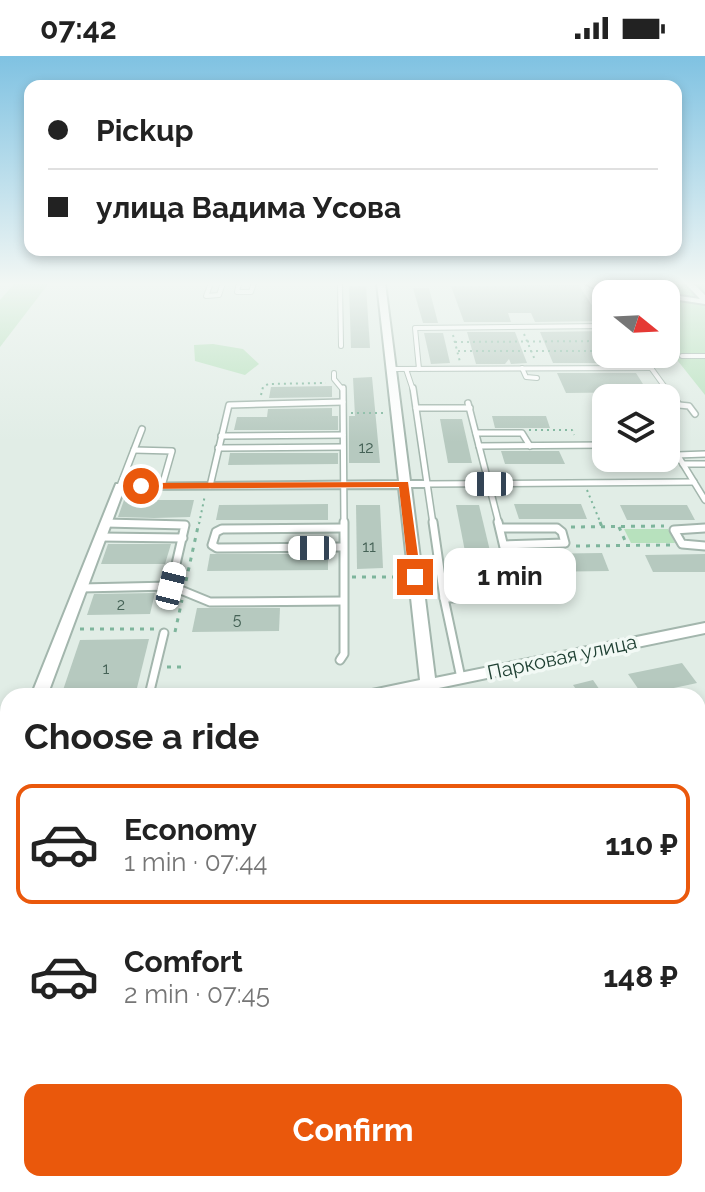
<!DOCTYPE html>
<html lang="en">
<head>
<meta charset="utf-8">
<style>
  body { margin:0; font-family:Raleway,sans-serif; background:#f6f6f6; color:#222; height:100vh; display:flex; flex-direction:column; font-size:30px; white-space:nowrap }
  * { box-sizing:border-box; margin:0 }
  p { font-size:26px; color:#767676 }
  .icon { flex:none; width:44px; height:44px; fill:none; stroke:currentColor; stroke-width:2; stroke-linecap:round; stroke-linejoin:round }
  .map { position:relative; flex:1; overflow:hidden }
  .details { position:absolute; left:0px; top:632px; width:706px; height:504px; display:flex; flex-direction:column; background:#fff; border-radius:24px 24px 0 0; box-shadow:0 4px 12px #0003 }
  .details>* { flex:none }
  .guide { position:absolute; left:24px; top:24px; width:658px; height:176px; border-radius:16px; box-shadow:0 4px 12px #0003; display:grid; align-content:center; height:176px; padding:0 24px; background:#fff }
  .needle { width:52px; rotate:108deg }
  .buttons { position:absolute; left:592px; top:224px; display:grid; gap:16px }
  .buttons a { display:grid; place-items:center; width:88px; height:88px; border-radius:16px; background:#fff; box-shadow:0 4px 12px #0003; font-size:40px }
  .end { position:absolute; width:36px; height:36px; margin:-18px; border:10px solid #ea580c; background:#fff; box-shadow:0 0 0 4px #fff }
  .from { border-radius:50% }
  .bubble { position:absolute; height:56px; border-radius:16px; background:#fff; box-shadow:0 4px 12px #0003; font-size:26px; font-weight:700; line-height:56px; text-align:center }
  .car { position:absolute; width:24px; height:48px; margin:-24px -12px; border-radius:10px; box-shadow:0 0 6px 2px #0007; background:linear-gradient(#fff 24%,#345 0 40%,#fff 0 76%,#345 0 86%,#fff 0) }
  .guide b { display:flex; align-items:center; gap:28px; height:76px; font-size:30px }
  .guide b+b { border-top:2px solid #e0e0e0 }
  .guide i { width:20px; height:20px; background:#222 }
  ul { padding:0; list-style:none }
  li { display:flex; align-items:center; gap:24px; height:120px; margin:0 16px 12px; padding:0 8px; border:4px solid transparent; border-radius:16px }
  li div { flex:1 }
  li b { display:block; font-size:30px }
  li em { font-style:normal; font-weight:700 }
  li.selected { border-color:#ea580c }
  li>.icon { width:72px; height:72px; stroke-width:1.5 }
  h2 { padding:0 24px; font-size:36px; line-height:96px }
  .cta { display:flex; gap:16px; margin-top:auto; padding:16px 24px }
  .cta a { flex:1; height:92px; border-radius:16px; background:#ea580c; color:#fff; font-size:32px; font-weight:700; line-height:92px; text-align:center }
  .status { display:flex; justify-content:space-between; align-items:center; height:56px; padding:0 40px; background:#fff; direction:ltr }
  .status svg { height:22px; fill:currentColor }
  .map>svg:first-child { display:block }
  .green { fill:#b7e1bd }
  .building { fill:#b6c9bf }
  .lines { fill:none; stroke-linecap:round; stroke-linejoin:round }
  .service-far4-casing { stroke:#a3b6ad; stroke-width:6 }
  .service-far3-casing { stroke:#a3b6ad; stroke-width:8 }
  .service-far2-casing { stroke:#a3b6ad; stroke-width:11 }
  .service-far1-casing { stroke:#a3b6ad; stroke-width:13 }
  .service-casing { stroke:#a3b6ad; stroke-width:15 }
  .minor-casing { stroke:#a3b6ad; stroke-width:4 }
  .path-far1 { stroke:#7eb59c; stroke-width:2; stroke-dasharray:2 4; stroke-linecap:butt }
  .path { stroke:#7eb59c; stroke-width:3; stroke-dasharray:4 6; stroke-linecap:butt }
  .service-far4 { stroke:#fff; stroke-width:4 }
  .service-far3 { stroke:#fff; stroke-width:5 }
  .service-far2 { stroke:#fff; stroke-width:7 }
  .service-far1 { stroke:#fff; stroke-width:9 }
  .service { stroke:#fff; stroke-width:11 }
  .minor { fill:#fff; fill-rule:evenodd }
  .route { fill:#ea580c }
  .labels { text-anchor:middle; stroke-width:7; stroke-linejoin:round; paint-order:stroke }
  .number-label { font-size:16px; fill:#456256 }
  .street-label { font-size:20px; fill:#1f4033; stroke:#f2f9f5 }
</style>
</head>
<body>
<div class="status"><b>07:42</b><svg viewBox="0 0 49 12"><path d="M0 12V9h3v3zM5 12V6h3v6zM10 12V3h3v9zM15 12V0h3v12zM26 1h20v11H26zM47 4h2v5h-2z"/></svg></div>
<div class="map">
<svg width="705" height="1136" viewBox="0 0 705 1136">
  <rect width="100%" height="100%" fill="#e1ede6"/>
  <!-- green -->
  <g class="green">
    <path d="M15,227H49L0,291V244Z"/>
    <path d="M617,227H705V339L666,290V238H625Z"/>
    <path d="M213,288L243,293L259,308L245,319L195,305L194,289Z"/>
    <path d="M624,473H668L675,487H631Z"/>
  </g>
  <!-- building -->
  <g class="building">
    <path d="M579,229L602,265L535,266L531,257H508L511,266H464L451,230Z"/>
    <path d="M349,230H366L370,292H351Z"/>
    <path d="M413,232H429L438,267H423Z"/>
    <path d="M606,275V298H624L630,307H553L540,276Z"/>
    <path d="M467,276H515L527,307L511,308L509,303L505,308H476Z"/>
    <path d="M424,277H443L450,307L431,308Z"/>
    <path d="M557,317H636L648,336L566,337Z"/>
    <path d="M372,321L380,407H349V360H355L353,322Z"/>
    <path d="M332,330V341L269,342L271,331Z"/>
    <path d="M332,352V360H338V374H234L237,361H267L268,353Z"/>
    <path d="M492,360H546L550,372H495Z"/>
    <path d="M440,363H462L472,407H448Z"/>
    <path d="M501,395H559L565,408H505Z"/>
    <path d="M230,397H338V408L228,409Z"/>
    <path d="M124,444H194L190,461L154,462L118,461Z"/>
    <path d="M328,448V464H216L219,449Z"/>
    <path d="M514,448H581L587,463H519Z"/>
    <path d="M356,449H380L383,512L357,513Z"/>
    <path d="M456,449H479L495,516H469Z"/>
    <path d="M620,449H687L695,464H627Z"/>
    <path d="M108,488H171L165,508H101Z"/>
    <path d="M602,497L609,515L535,516L530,498Z"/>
    <path d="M210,498H328V514L207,515Z"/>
    <path d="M705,498V516H653L645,499Z"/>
    <path d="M155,537L150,558L87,559L94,538Z"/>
    <path d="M197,552H280L279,575L192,576Z"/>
    <path d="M149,583L135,640H61L80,584Z"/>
    <path d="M682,607L697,627L646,638L639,634L628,618Z"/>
    <path d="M593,624L604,640H581L573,629Z"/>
  </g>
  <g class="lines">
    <defs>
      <g id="service-far4">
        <path d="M211,227L206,240L219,239L223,227"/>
        <path d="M239,227L237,236H251L254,227"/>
        <path d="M340,227L341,290"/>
        <path d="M641,298L667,334"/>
        <path d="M682,300H705"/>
        <path d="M522,312L526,321L537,322"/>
        <path d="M391,313L652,312"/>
        <path d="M406,313L413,334"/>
        <path d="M419,313L415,272L606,270"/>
        <path d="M334,317V323L343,334"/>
      </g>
      <g id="service-far3">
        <path d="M343,332L344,468"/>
        <path d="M413,332L433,468"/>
        <path d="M666,332L679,349H666"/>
        <path d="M468,347L499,468"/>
        <path d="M679,349L689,350L695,358"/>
        <path d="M416,352H470"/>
        <path d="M476,377H522L530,390"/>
        <path d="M221,380L343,379"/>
        <path d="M479,390L606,389"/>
        <path d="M666,390L675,395L705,444"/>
        <path d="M218,392L343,391"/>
        <path d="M134,394L172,395L162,430"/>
        <path d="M677,399L705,398"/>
        <path d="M683,408H705"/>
        <path d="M427,428L694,426"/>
        <path d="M120,430L142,373"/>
        <path d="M210,430L229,349L343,346"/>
        <path d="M106,467L140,468"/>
      </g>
      <g id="service-far2">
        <path d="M433,466L444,542L461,622"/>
        <path d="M106,467L185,469L171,530"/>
        <path d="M343,472L222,473L216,476L212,489L217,492L343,491"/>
        <path d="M500,472H557L562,476L565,487L504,489"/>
        <path d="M705,472L674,474L682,488L705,490"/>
        <path d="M100,481L183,482"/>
        <path d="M81,532L171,530L210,546L343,545"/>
        <path d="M444,542H505L515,538L498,466"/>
        <path d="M340,604L344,598V466"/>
        <path d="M149,639L164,577"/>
      </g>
      <g id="service-far1">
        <path d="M0,681L8,680"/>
        <path d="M698,772L705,771"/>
      </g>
      <g id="service">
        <path d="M698,991L705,967"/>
        <path d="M648,1136L650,1128"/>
      </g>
      <g id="minor">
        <path d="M377,227H385L410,425H427L433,428L427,431H411L435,622L705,567V577L400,640H364L367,636L372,634L420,624L399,432L124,433L47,640H31L116,428L399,425Z"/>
        <path d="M585,227H595L603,232L650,236L654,238L601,236Z"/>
        <path d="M685,227H693L705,239V248L666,242V238L700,243Z"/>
        <path d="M8,707V721L0,723V709Z"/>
        <path d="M8,900V920L0,922V902Z"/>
        <path d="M237,1128H261V1136H235Z"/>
      </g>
    </defs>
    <!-- service-far4 casing -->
    <use href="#service-far4" class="service-far4-casing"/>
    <!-- service-far3 casing -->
    <use href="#service-far3" class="service-far3-casing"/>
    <!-- service-far2 casing -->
    <use href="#service-far2" class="service-far2-casing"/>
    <!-- service-far1 casing -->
    <use href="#service-far1" class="service-far1-casing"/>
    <!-- service casing -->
    <use href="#service" class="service-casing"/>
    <!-- minor casing -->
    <use href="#minor" class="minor-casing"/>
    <!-- path-far1 -->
    <g class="path-far1">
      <path d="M524,278L535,304"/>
      <path d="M453,279L460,306"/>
      <path d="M455,286L606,285"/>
      <path d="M458,295H606"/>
      <path d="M261,339L263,331L268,328L326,327"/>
      <path d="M351,357H387"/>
      <path d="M529,374H572L574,379"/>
      <path d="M587,434L601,468"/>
      <path d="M199,468L205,439"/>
    </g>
    <!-- path -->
    <g class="path">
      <path d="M600,466L602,471"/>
      <path d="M571,471L664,470"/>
      <path d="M619,471L627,489"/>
      <path d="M576,490L672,489"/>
      <path d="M352,521H401"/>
      <path d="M186,525L199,466"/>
      <path d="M80,573H157"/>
      <path d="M175,576L182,544"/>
      <path d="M167,611H183"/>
    </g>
    <!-- service-far4 -->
    <use href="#service-far4" class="service-far4"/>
    <!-- service-far3 -->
    <use href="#service-far3" class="service-far3"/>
    <!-- service-far2 -->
    <use href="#service-far2" class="service-far2"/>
    <!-- service-far1 -->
    <use href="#service-far1" class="service-far1"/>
    <!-- service -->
    <use href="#service" class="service"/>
    <!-- minor -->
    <use href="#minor" class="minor"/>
  </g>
  <!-- sky -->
  <linearGradient id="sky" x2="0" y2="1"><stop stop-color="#7fc2e2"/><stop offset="0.59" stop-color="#f2f7f4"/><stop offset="1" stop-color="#f2f7f4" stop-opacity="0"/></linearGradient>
  <rect width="705" height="386" fill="url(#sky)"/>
  <!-- route -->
  <path class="route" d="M408,426L421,521L415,525L409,521L399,431L141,433L136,430L141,427Z"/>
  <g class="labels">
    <!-- number labels -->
    <g class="number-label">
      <text x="366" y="397">12</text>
      <text x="369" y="496">11</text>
      <text x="121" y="554">2</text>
      <text x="237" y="569">5</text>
      <text x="106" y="618">1</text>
    </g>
    <!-- street labels -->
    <g class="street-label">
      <text transform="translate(562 601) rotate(-12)" y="7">Парковая улица</text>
    </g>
  </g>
</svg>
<div class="buttons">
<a><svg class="needle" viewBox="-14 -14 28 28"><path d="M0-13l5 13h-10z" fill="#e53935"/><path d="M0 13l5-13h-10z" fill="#767676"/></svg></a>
<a><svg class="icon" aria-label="layers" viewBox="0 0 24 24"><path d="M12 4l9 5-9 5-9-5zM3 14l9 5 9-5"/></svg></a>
</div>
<i class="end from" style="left:141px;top:430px"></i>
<i class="end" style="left:415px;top:521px"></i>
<div class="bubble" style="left:444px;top:492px;width:132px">1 min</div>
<i class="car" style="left:489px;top:428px;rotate:270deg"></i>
<i class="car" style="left:312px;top:492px;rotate:270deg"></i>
<i class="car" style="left:171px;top:530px;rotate:14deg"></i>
<div class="guide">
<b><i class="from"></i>Pickup</b>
<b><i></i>улица Вадима Усова</b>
</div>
<section class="details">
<h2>Choose a ride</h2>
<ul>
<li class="selected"><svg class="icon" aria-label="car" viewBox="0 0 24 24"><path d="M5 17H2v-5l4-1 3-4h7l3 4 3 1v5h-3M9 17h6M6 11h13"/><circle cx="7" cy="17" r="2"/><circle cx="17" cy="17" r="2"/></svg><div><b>Economy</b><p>1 min · 07:44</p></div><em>110 ₽</em></li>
<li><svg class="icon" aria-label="car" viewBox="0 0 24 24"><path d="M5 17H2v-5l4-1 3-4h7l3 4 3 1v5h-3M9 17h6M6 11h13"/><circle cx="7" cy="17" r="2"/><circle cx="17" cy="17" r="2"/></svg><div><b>Comfort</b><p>2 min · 07:45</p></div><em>148 ₽</em></li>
</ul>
<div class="cta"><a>Confirm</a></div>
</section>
</div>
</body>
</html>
